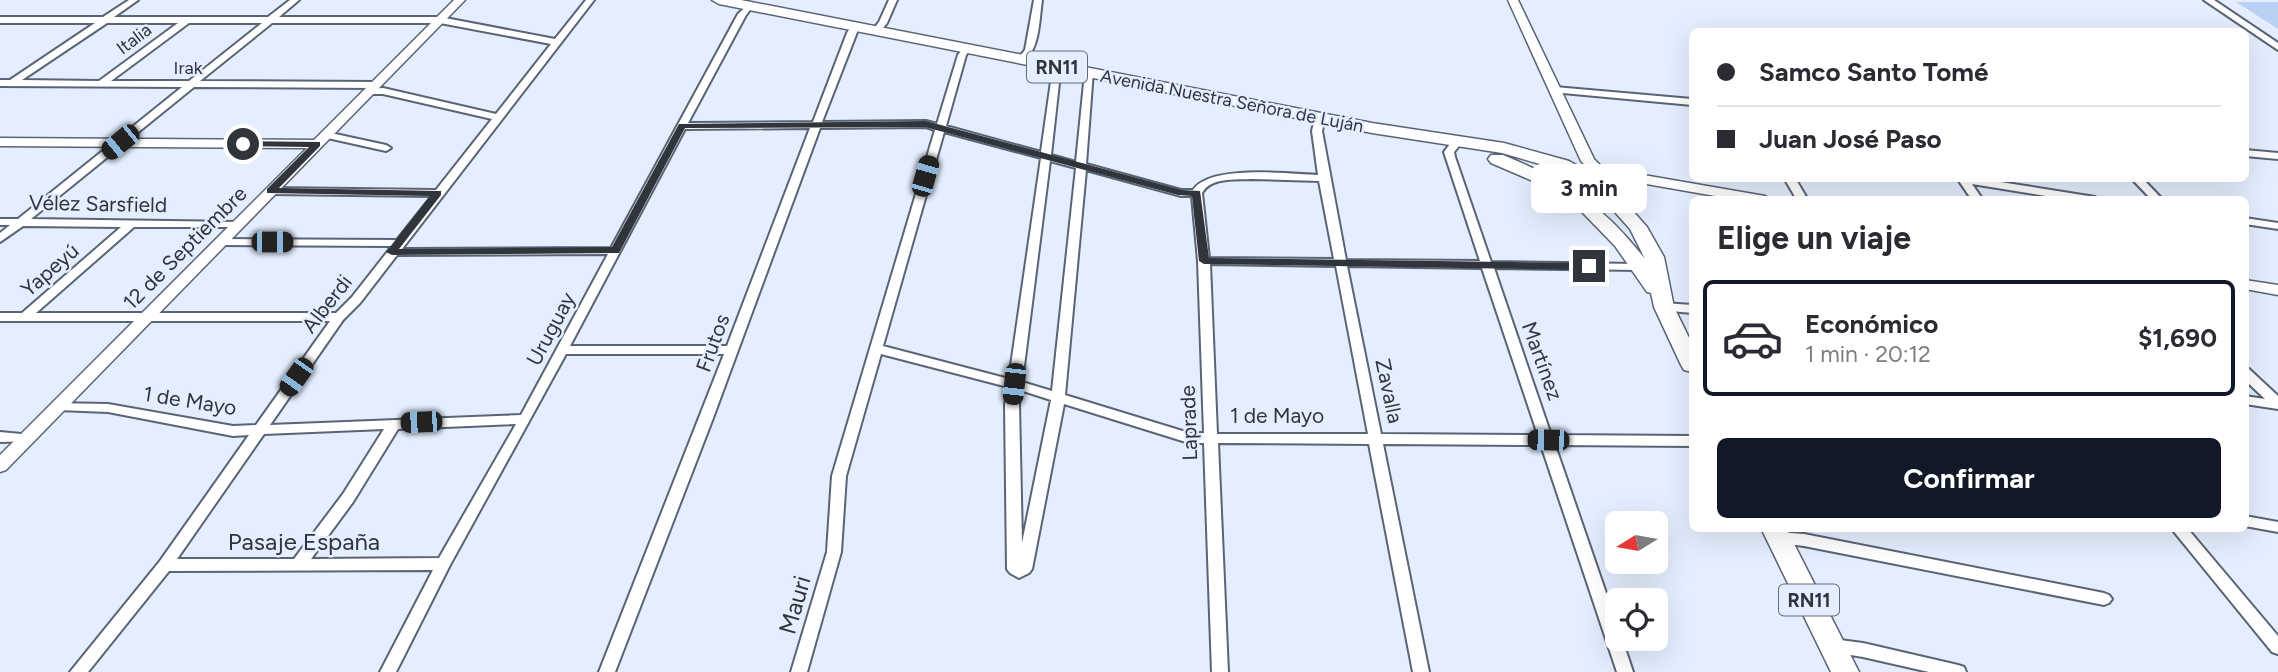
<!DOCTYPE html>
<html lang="es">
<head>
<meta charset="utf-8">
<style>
  body { margin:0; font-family:Figtree,sans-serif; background:#f2f2f3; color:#2b2b33; height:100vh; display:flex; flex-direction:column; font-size:26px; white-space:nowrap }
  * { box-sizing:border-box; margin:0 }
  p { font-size:23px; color:#7c7c81 }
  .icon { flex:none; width:38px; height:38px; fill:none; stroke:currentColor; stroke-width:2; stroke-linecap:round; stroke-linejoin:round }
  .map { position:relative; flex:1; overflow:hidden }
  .panel { position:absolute; left:1689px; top:196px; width:560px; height:336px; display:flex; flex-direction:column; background:#fff; border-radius:10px; box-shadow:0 7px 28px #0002 }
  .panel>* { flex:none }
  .hud { position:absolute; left:1689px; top:28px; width:560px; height:154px; border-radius:10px; box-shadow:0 7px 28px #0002; display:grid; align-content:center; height:154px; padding:0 28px; background:#fff }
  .needle { width:46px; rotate:259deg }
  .fabs { position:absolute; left:1605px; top:511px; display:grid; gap:14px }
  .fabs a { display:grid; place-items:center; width:63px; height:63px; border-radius:10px; background:#fff; box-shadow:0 7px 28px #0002; font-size:35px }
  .end { position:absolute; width:32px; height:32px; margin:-16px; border:9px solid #30353c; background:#fff; box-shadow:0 0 0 4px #fff }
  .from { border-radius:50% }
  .bubble { position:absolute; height:49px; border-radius:10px; background:#fff; box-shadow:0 7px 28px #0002; font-size:23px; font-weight:700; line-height:49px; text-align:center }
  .car { position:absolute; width:21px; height:42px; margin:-21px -10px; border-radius:9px; box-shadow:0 0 5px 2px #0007; background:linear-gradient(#222 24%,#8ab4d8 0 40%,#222 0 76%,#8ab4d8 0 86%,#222 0) }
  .hud b { display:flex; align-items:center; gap:24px; height:66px; font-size:26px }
  .hud b+b { border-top:2px solid #e1e1e2 }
  .hud i { width:18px; height:18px; background:#2b2b33 }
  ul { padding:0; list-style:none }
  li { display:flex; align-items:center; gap:21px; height:116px; margin:0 14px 10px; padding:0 14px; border:4px solid transparent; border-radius:10px }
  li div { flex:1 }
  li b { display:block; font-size:26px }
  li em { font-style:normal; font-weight:700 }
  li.on { border-color:#111827 }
  li>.icon { width:63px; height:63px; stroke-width:1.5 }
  h2 { padding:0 28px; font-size:32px; line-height:84px }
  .action { display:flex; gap:14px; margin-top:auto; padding:14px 28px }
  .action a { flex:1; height:80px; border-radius:10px; background:#111827; color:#fff; font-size:28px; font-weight:700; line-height:80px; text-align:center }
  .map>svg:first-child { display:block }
  .green { fill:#bad1f3 }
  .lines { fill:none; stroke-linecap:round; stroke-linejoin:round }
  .minor-casing { stroke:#596475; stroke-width:4 }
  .tertiary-casing { stroke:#596475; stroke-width:3 }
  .primary-casing { stroke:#596475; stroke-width:3 }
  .minor { fill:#fff; fill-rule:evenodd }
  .tertiary { fill:#fff; fill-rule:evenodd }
  .primary { fill:#fff; fill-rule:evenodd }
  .route { fill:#30353c }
  .labels { text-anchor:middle; stroke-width:5; stroke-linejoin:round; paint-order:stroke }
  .far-street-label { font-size:18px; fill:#30353c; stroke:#e4eefe }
  .shield { fill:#e4eefe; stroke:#666c76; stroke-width:2 }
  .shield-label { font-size:19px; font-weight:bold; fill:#30353c }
  .street-label { font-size:21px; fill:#30353c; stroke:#e4eefe }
  .near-street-label { font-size:24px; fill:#30353c; stroke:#e4eefe }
</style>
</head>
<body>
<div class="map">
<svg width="2278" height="672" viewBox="0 0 2278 672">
  <rect width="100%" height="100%" fill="#e4eefe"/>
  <!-- green -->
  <g class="green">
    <path d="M2236,2H2278V29Z"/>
    <path d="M1554,166L1586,181L1613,206L1609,209L1594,207L1543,173V169Z"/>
  </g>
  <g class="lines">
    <defs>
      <g id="minor">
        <path d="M129,0H138L114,17H268L290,0H299L279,17H440L555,39L586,0H594L402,249L611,248L738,14L749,4L753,6L746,15L688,123L813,122L847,33L852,25L855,24L859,27L822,122L926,121L937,124L958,55L964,47L967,46L971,49L966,55L946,126L1041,152L1053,67L1055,65H1061L1051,155L1076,162L1085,73L1090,70L1093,71L1086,164L1181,190H1193C1210,164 1290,174 1318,175L1312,131L1315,118L1320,115L1325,118L1322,131L1346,260L1480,261L1444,152L1450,144H1458L1459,146L1454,152L1455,157L1491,262L1641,264L1647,267L1641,270L1494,268L1551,435L1692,436V446L1555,445L1617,625V639H1622L1633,672H1617L1541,445L1383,444L1429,672H1413L1369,444L1218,443L1228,672H1212L1204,443H1189L1064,404L1032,569L1029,573L1019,578L1010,573L1007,569L1005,405L1008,387L881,354L846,476L841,552L807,672H791L827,552L832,476L935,130L926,127L820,128L713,418L615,672H599L724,354H566L450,565L396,672H380L433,570L169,571L88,672H70L160,561L249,435L233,436L108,412L58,410L53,409L51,406L53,403L108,404L233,426L256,425L330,321H0V313H22L121,227L23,226L0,242V233L10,225H0V219H18L182,87L0,86V80H10L95,23H0V17H103ZM107,23H178L99,81L22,80ZM189,23H262L189,81H111ZM272,23H440L551,44L496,114L383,88L367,89L365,91L370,94H383L492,119L436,190L271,188L266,191L271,194L432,196L397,240L221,239L215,242L221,245L392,246L352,297L336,313H36L134,227H242L243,225L238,222L31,219L194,87L375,88L380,85L375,82L200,81ZM810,128L727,346H570L685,129ZM944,132L1041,158L1009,379L883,346ZM1050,161L1076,168L1052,391L1022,382ZM1086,170L1181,196H1192L1198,261L1204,433H1189L1065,395ZM1251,179L1319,181L1334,259L1209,258L1202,193C1211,177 1235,180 1251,179ZM608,254L521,415L270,425L343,320L360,303L397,255ZM1210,264L1336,266L1368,434H1217ZM1347,266L1482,268L1538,435L1381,434ZM1020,390L1051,400L1022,543L1019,405ZM516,424L439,558L311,559L353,502L398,429ZM384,429L343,494L294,559H177L264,434Z"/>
        <path d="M889,0H897L887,23L879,33H873L872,31L879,22Z"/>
        <path d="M1034,0H1042C1039,20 1040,52 1021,63L1017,60L1025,50Z"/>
        <path d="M2204,0H2214L2278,43V50Z"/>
        <path d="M1555,87L1692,99V105L1552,92V88Z"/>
        <path d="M326,132L386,145L391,148L386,151L323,137L321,135Z"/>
        <path d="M2245,150L2278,153V159L2245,156Z"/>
        <path d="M1784,178H1795L1808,200H1797Z"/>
        <path d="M1957,178H1975L2095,197L2100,200H2071L1972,184L1983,200H1972Z"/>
        <path d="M2131,178H2142L2163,200H2152Z"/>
        <path d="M2245,218L2278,223V229L2245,224Z"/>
        <path d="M1664,303L1692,305V313L1660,310L1658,307Z"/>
        <path d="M2245,368L2249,369L2278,396V409L2245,404V396L2265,399L2245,380Z"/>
        <path d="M0,432L32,435L34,438L32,441L0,442Z"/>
        <path d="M2245,516L2278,522V532L2245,526Z"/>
        <path d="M2171,528H2187L2278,636V654L2272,652Z"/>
        <path d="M1778,532L1804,534L2104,593L2109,595L2112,599L2109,603L2104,605L1804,546L1773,542L1771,538L1773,534Z"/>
        <path d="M1832,639L1863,643L1958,665L1964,667L1966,672H1929L1863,657L1826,651L1824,646L1826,641Z"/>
      </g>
      <g id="tertiary">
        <path d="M454,0H465L6,470L0,472V455L307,148L0,146V138L314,140Z"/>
        <path d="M1508,0H1518L1594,159L1603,168L1765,196L1771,200H1738L1612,178L1621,197L1619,200H1609L1600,181L1581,161Z"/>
        <path d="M2245,280L2278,285V295L2245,289Z"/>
      </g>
      <g id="primary">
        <path d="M712,0H741L1372,123L1504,143L1569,161L1609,184L1647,227L1664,257L1674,307L1692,344V372L1684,370L1681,365L1654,307L1651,293L1647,292L1615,246L1582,212L1542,185L1491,163L1488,159L1491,155H1503C1565,180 1604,206 1645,259L1630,229L1597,192L1557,169L1502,153L1372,133L719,4Z"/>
        <path d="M1761,528H1786L1859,672H1831Z"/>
      </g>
    </defs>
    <!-- minor casing -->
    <use href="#minor" class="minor-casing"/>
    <!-- tertiary casing -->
    <use href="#tertiary" class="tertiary-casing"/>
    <!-- primary casing -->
    <use href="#primary" class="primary-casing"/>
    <!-- minor -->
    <use href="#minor" class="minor"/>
    <!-- tertiary -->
    <use href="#tertiary" class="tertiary"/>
    <!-- primary -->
    <use href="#primary" class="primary"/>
  </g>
  <!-- route -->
  <path class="route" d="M926,121L1182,190L1200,191L1209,258L1589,263L1594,266L1589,270L1204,264L1199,261L1192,196L1178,195L925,127L685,128L619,253L392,255L386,252L430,196L267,193V189L309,147L243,146L238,144L243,141L320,142V146L279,188L441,191V195L399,249L612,247L679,124Z"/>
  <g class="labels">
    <!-- far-street labels -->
    <g class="far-street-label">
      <text transform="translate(134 39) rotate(-37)" y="6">Italia</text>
      <text x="188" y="74">Irak</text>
      <text transform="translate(1232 101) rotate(11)" y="6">Avenida Nuestra Señora de Luján</text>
    </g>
    <!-- shield labels -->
    <g class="shield">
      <rect x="1027" y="51.5" width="60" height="31" rx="5"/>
      <rect x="1779" y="584.5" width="60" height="31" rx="5"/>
    </g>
    <g class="shield-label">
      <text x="1057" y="74">RN11</text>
      <text x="1809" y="607">RN11</text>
    </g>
    <!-- street labels -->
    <g class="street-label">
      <text transform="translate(98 204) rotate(1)" y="7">Vélez Sarsfield</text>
      <text transform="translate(185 248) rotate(-45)" y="7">12 de Septiembre</text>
      <text transform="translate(50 270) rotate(-41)" y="7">Yapeyú</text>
      <text transform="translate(327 304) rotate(-52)" y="7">Alberdi</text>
      <text transform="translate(551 329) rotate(-62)" y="7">Uruguay</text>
      <text transform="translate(713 343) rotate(-70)" y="7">Frutos</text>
      <text transform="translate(1542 361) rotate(70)" y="7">Martínez</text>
      <text transform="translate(1389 391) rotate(78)" y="7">Zavalla</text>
      <text transform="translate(190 401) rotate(9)" y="7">1 de Mayo</text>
      <text x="1277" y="423">1 de Mayo</text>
      <text transform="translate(1189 423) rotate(-92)" y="7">Laprade</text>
    </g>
    <!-- near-street labels -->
    <g class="near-street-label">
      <text x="304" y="550">Pasaje España</text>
      <text transform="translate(795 605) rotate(-74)" y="8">Mauri</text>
    </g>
  </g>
</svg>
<div class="fabs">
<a><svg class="needle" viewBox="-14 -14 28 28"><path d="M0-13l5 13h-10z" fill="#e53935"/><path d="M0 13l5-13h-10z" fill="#7c7c81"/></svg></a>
<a><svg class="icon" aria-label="locate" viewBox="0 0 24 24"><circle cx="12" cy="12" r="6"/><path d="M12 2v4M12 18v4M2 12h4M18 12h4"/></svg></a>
</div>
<i class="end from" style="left:243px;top:144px"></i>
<i class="end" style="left:1589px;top:266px"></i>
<div class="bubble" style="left:1531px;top:164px;width:116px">3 min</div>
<i class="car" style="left:120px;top:142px;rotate:231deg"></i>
<i class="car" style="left:925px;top:176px;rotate:16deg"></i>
<i class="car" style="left:272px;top:242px;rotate:90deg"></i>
<i class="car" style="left:296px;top:377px;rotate:215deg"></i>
<i class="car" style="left:1014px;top:384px;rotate:186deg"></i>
<i class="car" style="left:421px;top:422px;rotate:268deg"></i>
<i class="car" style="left:1548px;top:440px;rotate:271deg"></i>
<div class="hud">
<b><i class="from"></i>Samco Santo Tomé</b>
<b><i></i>Juan José Paso</b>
</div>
<section class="panel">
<h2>Elige un viaje</h2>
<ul>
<li class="on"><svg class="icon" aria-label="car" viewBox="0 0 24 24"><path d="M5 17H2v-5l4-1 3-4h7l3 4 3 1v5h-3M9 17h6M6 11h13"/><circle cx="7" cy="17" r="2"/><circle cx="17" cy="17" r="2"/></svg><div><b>Económico</b><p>1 min · 20:12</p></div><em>$1,690</em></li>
</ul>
<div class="action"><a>Confirmar</a></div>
</section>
</div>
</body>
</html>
